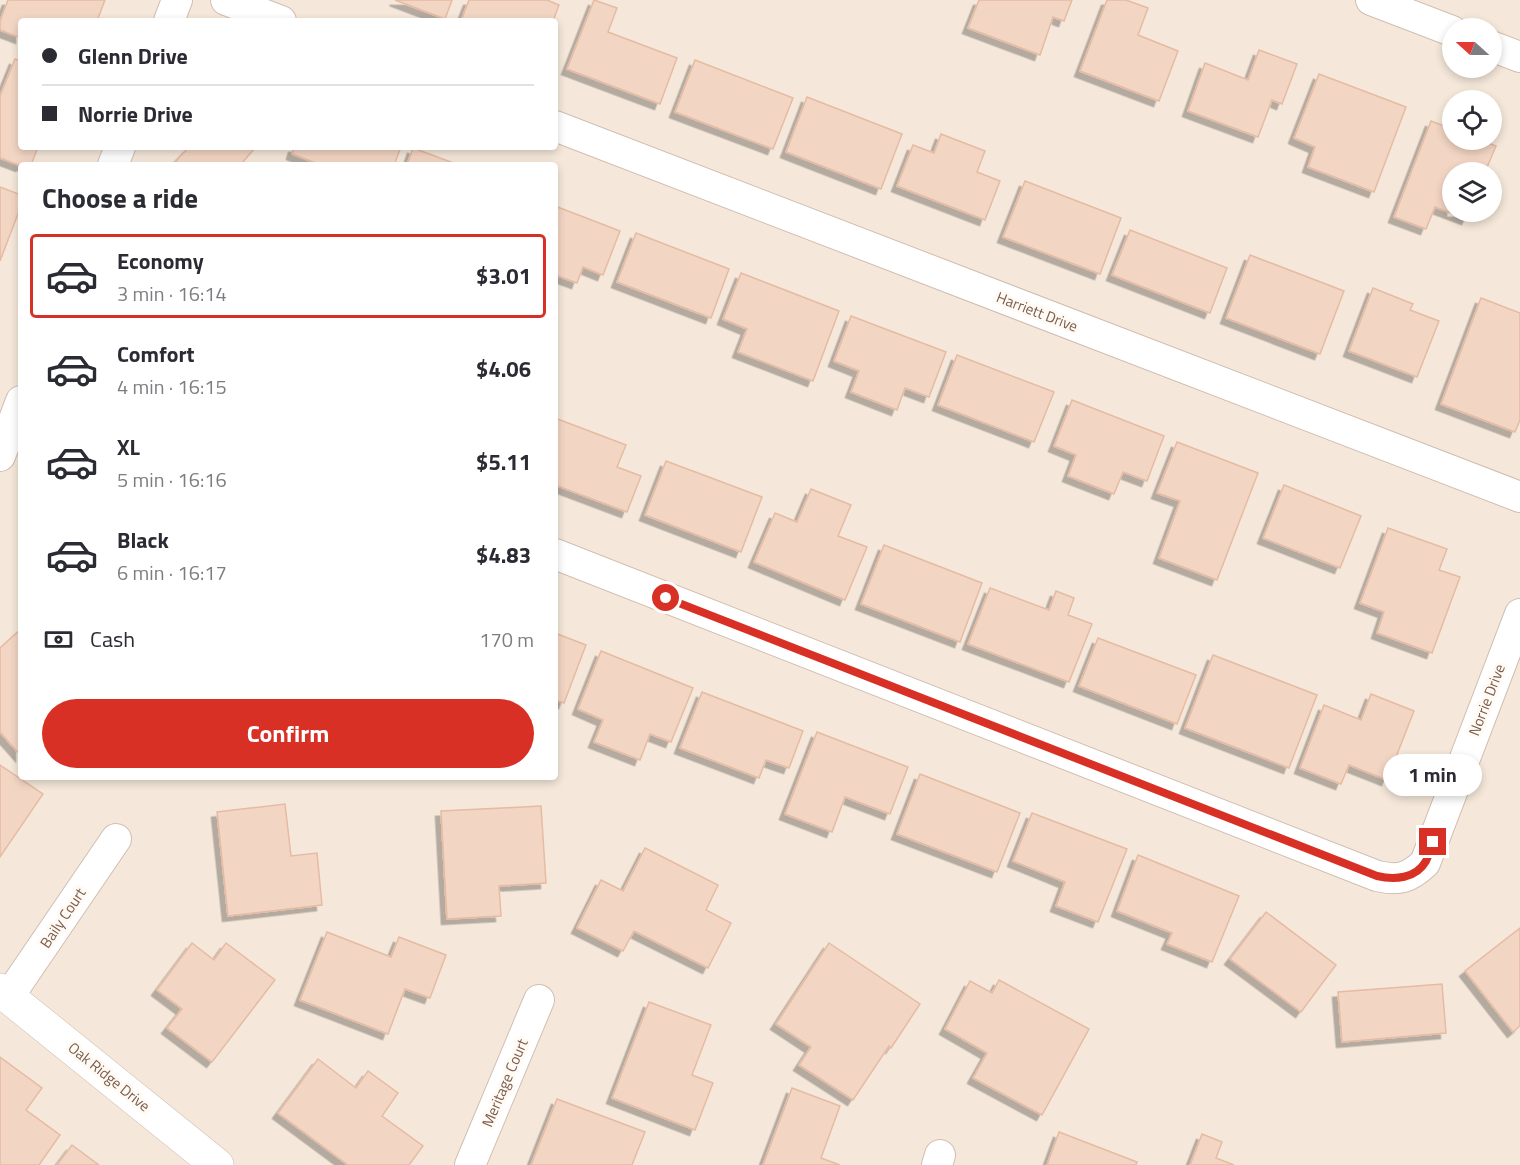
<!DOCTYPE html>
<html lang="en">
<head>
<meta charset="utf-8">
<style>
  body { margin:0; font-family:"Titillium Web",sans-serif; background:#f7f7f7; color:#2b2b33; height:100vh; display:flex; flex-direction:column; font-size:22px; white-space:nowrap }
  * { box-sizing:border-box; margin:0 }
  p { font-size:20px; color:#7c7c81 }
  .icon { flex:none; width:33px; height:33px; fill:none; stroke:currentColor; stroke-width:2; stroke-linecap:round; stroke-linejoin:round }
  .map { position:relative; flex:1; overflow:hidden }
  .panel { position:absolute; left:18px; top:162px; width:540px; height:618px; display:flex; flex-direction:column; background:#fff; border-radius:6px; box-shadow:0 3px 9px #0003 }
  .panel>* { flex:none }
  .hud { position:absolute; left:18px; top:18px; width:540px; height:132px; border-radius:6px; box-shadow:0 3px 9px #0003; display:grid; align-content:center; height:132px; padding:0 24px; background:#fff }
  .needle { width:39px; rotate:291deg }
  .controls { position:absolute; left:1442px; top:18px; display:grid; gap:12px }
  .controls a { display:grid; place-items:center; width:60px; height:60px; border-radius:50%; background:#fff; box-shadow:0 3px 9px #0003; font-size:30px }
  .end { position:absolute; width:27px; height:27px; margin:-14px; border:8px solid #d93025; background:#fff; box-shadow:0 0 0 3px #fff }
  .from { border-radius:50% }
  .bubble { position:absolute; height:42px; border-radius:21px; background:#fff; box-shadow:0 3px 9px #0003; font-size:20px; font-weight:700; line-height:42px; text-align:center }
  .hud b { display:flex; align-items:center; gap:21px; height:57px; font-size:22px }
  .hud b+b { border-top:2px solid #e1e1e2 }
  .hud i { width:15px; height:15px; background:#2b2b33 }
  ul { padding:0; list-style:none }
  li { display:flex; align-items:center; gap:18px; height:84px; margin:0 12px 9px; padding:0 12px; border:3px solid transparent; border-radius:6px }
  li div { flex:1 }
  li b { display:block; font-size:22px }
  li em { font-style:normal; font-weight:700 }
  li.current { border-color:#d93025 }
  li>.icon { width:54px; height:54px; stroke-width:1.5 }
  h2 { padding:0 24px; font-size:27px; line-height:72px }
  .pay { display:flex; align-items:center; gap:15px; height:66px; padding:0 24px; font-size:22px }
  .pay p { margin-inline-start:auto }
  .primary-button { display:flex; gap:12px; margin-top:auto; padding:12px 24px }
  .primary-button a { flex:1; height:69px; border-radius:36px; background:#d93025; color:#fff; font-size:24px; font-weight:700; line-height:69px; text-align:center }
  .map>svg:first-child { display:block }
  .residential { fill:#f5e8da; fill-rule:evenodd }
  .building { fill:#f3d5c3; stroke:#e6bba3; stroke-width:1.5; filter:url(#shadow) }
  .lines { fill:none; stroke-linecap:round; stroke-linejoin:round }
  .minor-casing { stroke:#d1beb0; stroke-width:32 }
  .tertiary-casing { stroke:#d1beb0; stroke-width:34 }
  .minor { stroke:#fff; stroke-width:30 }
  .tertiary { stroke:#fff; stroke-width:33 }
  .route { stroke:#d93025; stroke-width:8 }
  .labels { text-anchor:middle; stroke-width:6; stroke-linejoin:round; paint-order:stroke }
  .street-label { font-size:15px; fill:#7a5c4d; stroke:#fffaf3 }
</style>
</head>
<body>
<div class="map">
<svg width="1520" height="1165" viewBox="0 0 1520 1165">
  <defs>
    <filter id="shadow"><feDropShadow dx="-5.5" dy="5.5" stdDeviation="0" flood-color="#0004"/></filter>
  </defs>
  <rect width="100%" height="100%" fill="#fdf6ec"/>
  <!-- residential -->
  <path class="residential" d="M0,0H1520V1165H0ZM21,21H555V147H21ZM1452,28H1491V68H1452ZM1452,100H1491V140H1452ZM21,165H555V777H21ZM1452,172H1491V212H1452Z"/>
  <!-- building -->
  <g class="building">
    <path d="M8,0H105L97,21H21V38L0,30V21Z"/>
    <path d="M395,0H452L445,19Z"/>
    <path d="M469,0H547L559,5L553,21H461Z"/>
    <path d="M594,0L617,8L608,32L677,58L660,104L567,69Z"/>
    <path d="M979,0H1072L1064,21L1053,17L1040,55L968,28Z"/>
    <path d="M1107,0H1126L1148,8L1138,35L1178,51L1159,101L1080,71Z"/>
    <path d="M1259,50L1297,64L1282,104L1272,100L1258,137L1188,111L1205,63L1248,80Z"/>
    <path d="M15,59L21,61V147H38L31,165H21V166L0,158V96Z"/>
    <path d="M695,60L793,98L773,149L675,112Z"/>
    <path d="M1319,74L1406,107L1374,192L1308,167L1315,147L1294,138Z"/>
    <path d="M807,97L902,134L881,189L786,152Z"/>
    <path d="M1431,121L1452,129V140H1480L1496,146L1485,172H1452V212H1470L1467,219L1435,207L1426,229L1394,217Z"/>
    <path d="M941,134L985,151L977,172L1000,181L985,220L897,186L913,145L934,153Z"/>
    <path d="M189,147H256L240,165H179L176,161Z"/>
    <path d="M294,147H401L394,165H321L292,154Z"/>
    <path d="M413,148L459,165H407Z"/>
    <path d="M1025,181L1121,218L1100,274L1003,237Z"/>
    <path d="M0,187L21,195V206L0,261Z"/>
    <path d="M555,206L620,231L603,275L583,267L577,283L555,275Z"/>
    <path d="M1130,230L1227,268L1210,313L1112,275Z"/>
    <path d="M636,233L729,269L711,318L617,282Z"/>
    <path d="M1250,255L1344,291L1320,354L1226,318Z"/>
    <path d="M741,273L839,311L813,381L738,352L747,329L723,319Z"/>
    <path d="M1373,288L1413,304L1410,310L1439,321L1417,377L1349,351Z"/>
    <path d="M1481,298L1520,313V420L1515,432L1441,404Z"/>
    <path d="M851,316L946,352L929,397L905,388L897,410L851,392L859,371L834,361Z"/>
    <path d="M957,355L1054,392L1034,442L938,405Z"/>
    <path d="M1072,400L1164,436L1147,481L1123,472L1114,494L1068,476L1076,455L1054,446Z"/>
    <path d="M555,418L626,445L617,467L641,476L627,512L555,485Z"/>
    <path d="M1177,442L1258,473L1217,580L1159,558L1180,501L1157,493Z"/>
    <path d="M666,461L762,497L741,552L645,515Z"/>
    <path d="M1284,485L1361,516L1340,568L1263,538Z"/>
    <path d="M811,489L851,505L838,536L867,547L845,600L754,562L775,513L797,522Z"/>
    <path d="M1388,528L1447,549L1439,570L1460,577L1432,653L1377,633L1384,612L1360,603Z"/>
    <path d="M884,545L982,583L960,642L861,604Z"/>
    <path d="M990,588L1049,610L1056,591L1074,598L1068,615L1092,624L1069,682L968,644Z"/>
    <path d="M21,629V756L0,732V648Z"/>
    <path d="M555,633L586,645L564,703L555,700Z"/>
    <path d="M1098,638L1196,675L1177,724L1079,686Z"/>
    <path d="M601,651L693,688L671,742L650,734L640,760L594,742L603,720L578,709Z"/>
    <path d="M1213,655L1317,695L1289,768L1185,728Z"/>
    <path d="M702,692L803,731L789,768L766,760L759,778L680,748Z"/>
    <path d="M1371,694L1414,711L1387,780L1349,765L1341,784L1300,768L1324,705L1361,720Z"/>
    <path d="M817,732L908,767L890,814L845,797L832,832L785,814Z"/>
    <path d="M0,765L43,794L0,857Z"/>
    <path d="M920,774L1020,813L997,872L897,834Z"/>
    <path d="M285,804L291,856L317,853L322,905L228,916L217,812Z"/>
    <path d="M541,806L546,883L499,886L501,916L447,919L441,811Z"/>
    <path d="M1032,813L1127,849L1098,922L1056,906L1065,882L1013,861Z"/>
    <path d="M645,848L718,885L706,910L731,923L708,968L634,931L623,951L577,928L601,880L623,891Z"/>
    <path d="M1138,855L1239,896L1212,962L1167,944L1172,933L1117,911Z"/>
    <path d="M1266,912L1336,965L1301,1012L1230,959Z"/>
    <path d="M1520,928V1026L1513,1032L1465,971Z"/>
    <path d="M327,932L391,957L399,937L446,955L430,998L405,989L388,1034L300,1000Z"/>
    <path d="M192,943L214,960L226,943L275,980L212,1062L167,1028L182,1009L157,990Z"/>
    <path d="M829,943L920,1004L891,1048L889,1046L853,1100L799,1065L811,1047L776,1024Z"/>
    <path d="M999,980L1089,1029L1042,1115L973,1078L987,1053L945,1029L970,981L992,993Z"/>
    <path d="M1442,984L1446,1033L1342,1042L1338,992Z"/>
    <path d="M649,1002L711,1025L692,1075L713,1083L695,1130L612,1098Z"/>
    <path d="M0,1057L42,1088L26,1110L60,1135L39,1165H0Z"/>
    <path d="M318,1059L356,1088L368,1071L398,1093L382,1116L423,1146L409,1165H348L278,1113Z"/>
    <path d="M792,1088L840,1106L821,1158L840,1165H763Z"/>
    <path d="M557,1099L645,1132L632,1165H531Z"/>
    <path d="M1059,1132L1137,1162L1136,1165H1047Z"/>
    <path d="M1202,1134L1222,1142L1216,1158L1234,1165H1190Z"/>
    <path d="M72,1145L99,1165H57Z"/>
  </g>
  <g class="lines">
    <defs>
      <g id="minor">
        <path d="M226,0L281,21"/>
        <path d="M1371,0L1452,31"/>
        <path d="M169,21L177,0"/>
        <path d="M1491,46L1520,57"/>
        <path d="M555,126L1520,497"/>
        <path d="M113,165L120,147"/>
        <path d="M0,456L21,401"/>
        <path d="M555,554L1377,876C1399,881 1409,878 1425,863L1520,614"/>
        <path d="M9,996L116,839"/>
        <path d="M470,1165L539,1000"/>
        <path d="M937,1165L940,1155"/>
      </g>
      <path id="tertiary" d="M0,990L217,1165"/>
    </defs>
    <!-- minor casing -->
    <use href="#minor" class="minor-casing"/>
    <!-- tertiary casing -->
    <use href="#tertiary" class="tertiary-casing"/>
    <!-- minor -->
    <use href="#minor" class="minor"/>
    <!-- tertiary -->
    <use href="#tertiary" class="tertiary"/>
  </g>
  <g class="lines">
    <!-- route -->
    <path class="route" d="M666,598L1377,876C1394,880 1416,879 1426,861C1429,855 1431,848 1433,842"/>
  </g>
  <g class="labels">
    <!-- street labels -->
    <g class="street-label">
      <text transform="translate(1037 312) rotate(21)" y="5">Harriett Drive</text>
      <text transform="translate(1487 700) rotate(-69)" y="5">Norrie Drive</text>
      <text transform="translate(63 918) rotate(-56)" y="5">Baily Court</text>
      <text transform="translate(109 1077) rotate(39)" y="5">Oak Ridge Drive</text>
      <text transform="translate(505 1083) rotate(-67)" y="5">Meritage Court</text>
    </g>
  </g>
</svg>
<div class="controls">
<a><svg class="needle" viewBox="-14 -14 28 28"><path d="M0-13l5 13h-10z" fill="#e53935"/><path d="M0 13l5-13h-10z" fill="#7c7c81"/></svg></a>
<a><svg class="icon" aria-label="locate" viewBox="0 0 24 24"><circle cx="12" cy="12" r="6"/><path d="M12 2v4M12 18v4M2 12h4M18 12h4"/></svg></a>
<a><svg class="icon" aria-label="layers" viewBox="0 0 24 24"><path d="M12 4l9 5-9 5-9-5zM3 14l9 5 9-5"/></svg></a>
</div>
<i class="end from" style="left:666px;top:598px"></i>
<i class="end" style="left:1433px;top:842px"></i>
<div class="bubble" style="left:1383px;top:754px;width:99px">1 min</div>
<div class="hud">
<b><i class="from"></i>Glenn Drive</b>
<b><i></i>Norrie Drive</b>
</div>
<section class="panel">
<h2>Choose a ride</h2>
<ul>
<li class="current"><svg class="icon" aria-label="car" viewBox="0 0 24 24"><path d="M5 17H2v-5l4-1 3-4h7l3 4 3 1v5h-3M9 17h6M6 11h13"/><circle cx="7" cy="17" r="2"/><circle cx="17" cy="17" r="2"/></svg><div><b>Economy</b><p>3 min · 16:14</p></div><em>$3.01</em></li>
<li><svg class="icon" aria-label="car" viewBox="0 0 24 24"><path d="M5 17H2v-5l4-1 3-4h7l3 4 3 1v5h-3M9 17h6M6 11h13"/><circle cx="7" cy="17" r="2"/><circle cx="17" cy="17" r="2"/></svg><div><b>Comfort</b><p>4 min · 16:15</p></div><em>$4.06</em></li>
<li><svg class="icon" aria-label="car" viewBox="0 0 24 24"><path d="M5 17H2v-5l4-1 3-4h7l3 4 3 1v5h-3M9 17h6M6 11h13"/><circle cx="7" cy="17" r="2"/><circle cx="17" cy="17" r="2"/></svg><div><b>XL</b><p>5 min · 16:16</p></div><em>$5.11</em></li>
<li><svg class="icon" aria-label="car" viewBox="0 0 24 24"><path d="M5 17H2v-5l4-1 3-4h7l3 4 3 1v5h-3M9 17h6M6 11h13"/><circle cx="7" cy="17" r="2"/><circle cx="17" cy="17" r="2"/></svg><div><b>Black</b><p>6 min · 16:17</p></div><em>$4.83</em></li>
</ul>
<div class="pay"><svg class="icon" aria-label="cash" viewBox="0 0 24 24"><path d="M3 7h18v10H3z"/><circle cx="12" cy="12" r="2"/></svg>Cash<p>170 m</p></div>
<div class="primary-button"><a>Confirm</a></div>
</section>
</div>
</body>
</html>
